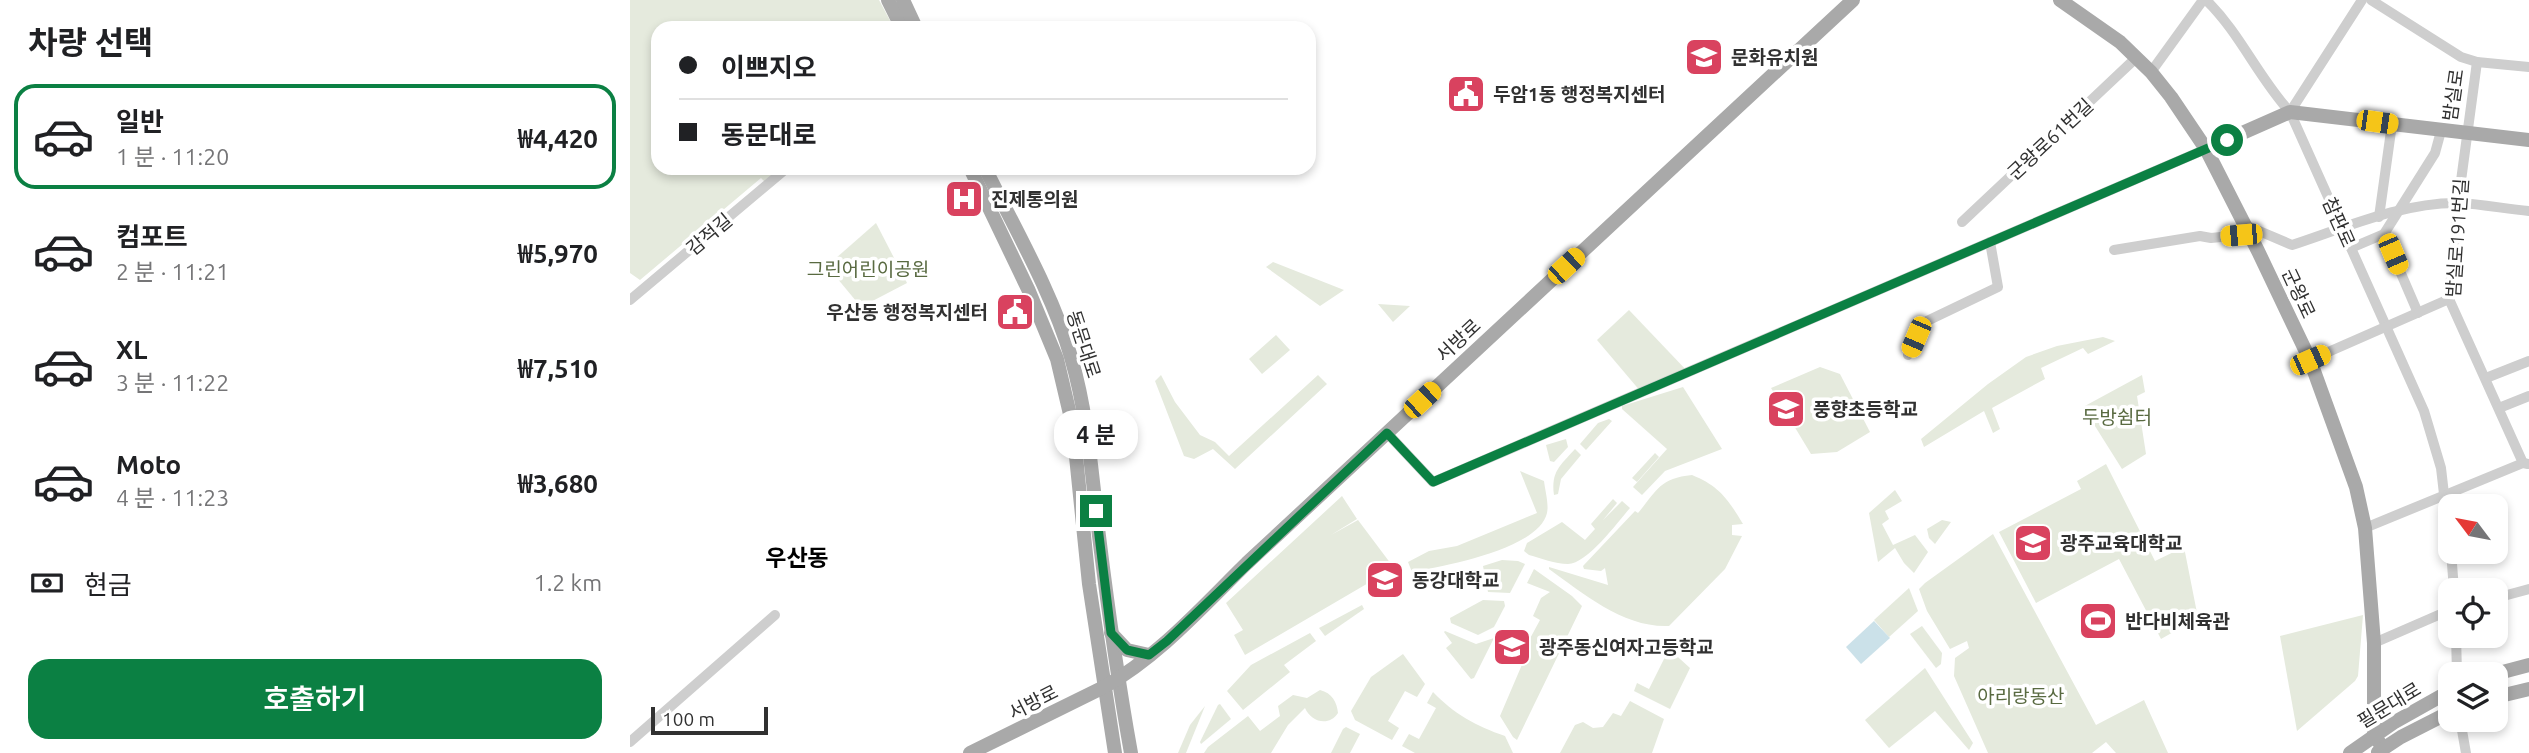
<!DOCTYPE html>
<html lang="ko">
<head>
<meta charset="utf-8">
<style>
  body { margin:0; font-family:Ubuntu,"Noto Sans KR",sans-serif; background:#f2f2f2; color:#202124; height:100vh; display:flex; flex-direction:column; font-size:26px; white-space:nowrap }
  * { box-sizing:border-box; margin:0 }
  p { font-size:23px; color:#757577 }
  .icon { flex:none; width:38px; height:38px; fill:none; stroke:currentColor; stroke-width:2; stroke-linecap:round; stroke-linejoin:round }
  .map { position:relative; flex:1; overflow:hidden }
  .details { display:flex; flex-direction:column; background:#fff; width:630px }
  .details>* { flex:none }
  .hud { position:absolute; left:21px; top:21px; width:665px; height:154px; border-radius:21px; box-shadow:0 4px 10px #0003; display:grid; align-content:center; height:154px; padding:0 28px; background:#fff }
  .needle { width:46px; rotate:302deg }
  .fabs { position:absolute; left:1808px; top:494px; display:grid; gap:14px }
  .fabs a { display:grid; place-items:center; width:70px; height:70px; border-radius:14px; background:#fff; box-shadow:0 4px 10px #0003; font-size:35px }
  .scale { position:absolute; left:21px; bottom:18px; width:117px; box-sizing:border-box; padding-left:7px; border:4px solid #313131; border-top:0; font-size:19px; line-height:24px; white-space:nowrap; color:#313131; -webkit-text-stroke:5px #fff; paint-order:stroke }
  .end { position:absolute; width:32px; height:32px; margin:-16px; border:9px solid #0b8043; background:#fff; box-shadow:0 0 0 4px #fff }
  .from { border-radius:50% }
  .bubble { position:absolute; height:49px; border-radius:21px; background:#fff; box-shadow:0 4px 10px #0003; font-size:23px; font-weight:600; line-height:49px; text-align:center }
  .car { position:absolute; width:21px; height:42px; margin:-21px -10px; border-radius:9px; box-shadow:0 0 5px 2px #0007; background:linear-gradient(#f5c518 24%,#345 0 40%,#f5c518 0 76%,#345 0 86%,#f5c518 0) }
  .hud b { display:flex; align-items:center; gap:24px; height:66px; font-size:26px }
  .hud b+b { border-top:2px solid #e0e0e0 }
  .hud i { width:18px; height:18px; background:#202124 }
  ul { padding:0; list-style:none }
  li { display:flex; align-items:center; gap:21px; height:105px; margin:0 14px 10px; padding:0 14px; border:4px solid transparent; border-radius:21px }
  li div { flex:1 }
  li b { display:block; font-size:26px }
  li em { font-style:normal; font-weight:600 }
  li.current { border-color:#0b8043 }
  li>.icon { width:63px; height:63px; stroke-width:1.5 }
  h2 { padding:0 28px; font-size:32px; line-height:84px }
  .pay { display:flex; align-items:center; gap:18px; height:77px; padding:0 28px; font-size:26px }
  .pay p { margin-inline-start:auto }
  .primary-button { display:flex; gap:14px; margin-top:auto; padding:14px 28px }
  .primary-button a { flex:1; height:80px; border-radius:21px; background:#0b8043; color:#fff; font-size:28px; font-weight:600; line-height:80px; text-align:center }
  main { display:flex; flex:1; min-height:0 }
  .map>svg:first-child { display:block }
  .green { fill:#e5eadd }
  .water { fill:#cbe1e9 }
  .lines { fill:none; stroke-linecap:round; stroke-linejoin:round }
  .minor { stroke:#cecece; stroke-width:10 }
  .major { stroke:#a9a9a9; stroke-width:14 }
  .route { stroke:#0b8043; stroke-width:9 }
  .labels { text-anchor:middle; stroke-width:7; stroke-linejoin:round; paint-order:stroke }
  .poi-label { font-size:19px; font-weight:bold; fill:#313131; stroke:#fff; text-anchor:start }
  .street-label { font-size:19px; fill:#313131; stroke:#fff }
  .park-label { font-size:19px; fill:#596a41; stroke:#fff }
  .quarter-label { font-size:23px; font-weight:bold; fill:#000; stroke:#fff }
</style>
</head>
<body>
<main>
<section class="details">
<h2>차량 선택</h2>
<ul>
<li class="current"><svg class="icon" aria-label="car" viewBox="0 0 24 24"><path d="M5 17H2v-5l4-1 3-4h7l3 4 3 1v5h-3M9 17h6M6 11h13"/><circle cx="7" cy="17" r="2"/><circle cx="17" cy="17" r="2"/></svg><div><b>일반</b><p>1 분 · 11:20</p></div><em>₩4,420</em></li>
<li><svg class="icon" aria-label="car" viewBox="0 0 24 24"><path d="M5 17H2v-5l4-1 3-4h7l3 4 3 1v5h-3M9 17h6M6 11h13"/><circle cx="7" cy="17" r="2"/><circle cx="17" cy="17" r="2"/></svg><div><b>컴포트</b><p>2 분 · 11:21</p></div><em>₩5,970</em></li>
<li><svg class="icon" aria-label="car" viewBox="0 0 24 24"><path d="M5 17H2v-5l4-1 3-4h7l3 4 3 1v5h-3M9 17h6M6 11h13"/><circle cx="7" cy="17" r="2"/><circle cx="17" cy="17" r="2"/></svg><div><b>XL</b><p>3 분 · 11:22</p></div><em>₩7,510</em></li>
<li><svg class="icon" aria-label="car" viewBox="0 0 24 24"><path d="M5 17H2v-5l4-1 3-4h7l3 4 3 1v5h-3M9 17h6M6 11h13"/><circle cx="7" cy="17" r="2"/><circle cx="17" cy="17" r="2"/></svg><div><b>Moto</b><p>4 분 · 11:23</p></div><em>₩3,680</em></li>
</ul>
<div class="pay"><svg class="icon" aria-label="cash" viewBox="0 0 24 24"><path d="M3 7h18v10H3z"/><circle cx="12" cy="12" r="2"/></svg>현금<p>1.2 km</p></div>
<div class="primary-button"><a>호출하기</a></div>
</section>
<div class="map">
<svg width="1899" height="753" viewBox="0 0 1899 753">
  <rect width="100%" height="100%" fill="#fff"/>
  <!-- green -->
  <g class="green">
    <path d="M0,0H249L264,28H28V168H153L135,182L131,178L10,280L0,273Z"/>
    <path d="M246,223L277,283L231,307L197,266Z"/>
    <path d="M643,262L714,290L690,306L636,267Z"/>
    <path d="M748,304L780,306L763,322Z"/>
    <path d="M999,310L1059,373L1011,392L967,340Z"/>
    <path d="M646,335L660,350L632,374L619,359Z"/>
    <path d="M1473,337L1485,341L1458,354L1453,348L1411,368L1415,379L1362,408L1370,429L1363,433L1354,411L1294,447L1291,439L1358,384L1396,357L1427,346Z"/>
    <path d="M1190,367L1210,374L1240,432L1207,452L1181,454L1141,388Z"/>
    <path d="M531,375L545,402L570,435L585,442L599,456L688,375L697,384L605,469L583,449L564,459L554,456L525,381Z"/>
    <path d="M1512,375L1515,392L1507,396L1516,454L1492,469L1453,407Z"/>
    <path d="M1053,387L1092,449L1035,471L1012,495L1003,487L1037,449L992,409V406Z"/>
    <path d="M979,419L982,421L956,450L950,444L968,423Z"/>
    <path d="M936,439L938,447L924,462L920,461L916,445Z"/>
    <path d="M945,449L951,455L931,479L928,494L924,495C921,471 930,466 945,449Z"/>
    <path d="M1025,453L1029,457L1007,482L1002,478Z"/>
    <path d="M1476,464L1525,561L1554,547L1568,618L1531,639L1489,559L1406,603L1369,532L1451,489L1447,481Z"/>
    <path d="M890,471L914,481C915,490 919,504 917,513C909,549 814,566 782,572L778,562L799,551L827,546L907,513Z"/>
    <path d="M1062,475C1089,486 1098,499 1113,524L1102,525V535L1112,536L1095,569L1039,626C994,628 954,594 919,569V567L978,585L975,568L971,571L954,569L953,566L1005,511L1008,513C1026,492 1029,478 1062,475Z"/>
    <path d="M1265,490L1272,501L1255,511L1259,519L1252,524L1263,545L1285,535L1298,552L1284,573L1274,563L1265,548L1248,562L1239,513Z"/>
    <path d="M712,496L727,519L701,535L728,520L764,568L615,655L604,635L613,630L596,603Z"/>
    <path d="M983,499L987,503L973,520L992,501L1000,508C987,523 957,564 938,564C925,564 911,558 899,555L894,551L897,543L932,522L955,540L965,529L961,524Z"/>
    <path d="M1312,520L1321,522L1305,544L1299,538L1297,529Z"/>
    <path d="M1363,534L1466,725L1514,700L1538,753H1486L1476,742L1462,753H1358L1324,676L1325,658L1339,648L1337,641L1320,649L1297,611L1289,589L1295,583Z"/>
    <path d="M872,560L888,561L895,564L880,593L858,592L853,566Z"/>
    <path d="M904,569L942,596L952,606L887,740L883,737L870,716L900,646L897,644L910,620L903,616L911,598L920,592L897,583Z"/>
    <path d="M1279,588L1288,611L1259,637L1244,620Z"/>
    <path d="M853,600L874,601L875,606L864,627L848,635L821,623L820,618Z"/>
    <path d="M732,605L734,609L695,636L689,628Z"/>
    <path d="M1733,615L1728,676L1725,681L1667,731L1650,636Z"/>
    <path d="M1292,626L1312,653L1311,664L1306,668L1280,634Z"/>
    <path d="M815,631L846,644L864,638L844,678L841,679L816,648L822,643L814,632Z"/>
    <path d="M680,633L686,641L654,665L660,672L613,710L597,691L621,665Z"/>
    <path d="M1039,649L1060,668L1040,709L1004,691L1007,683L1019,689Z"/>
    <path d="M773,654L795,684L787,697L775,691L758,721L769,728L762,740L725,720L721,711L741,677Z"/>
    <path d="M1295,668L1343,743L1339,750L1305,711L1259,748L1235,720Z"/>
    <path d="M690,690C702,693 707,702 708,713C699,727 681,722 675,708L658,725L641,753H574L578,747L618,716L630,731L650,716L648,706L663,695L677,698Z"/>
    <path d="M803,692C824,714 846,726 875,736L883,753H785L772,746L779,734L789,739L806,708L797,703Z"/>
    <path d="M1000,701L1034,719L1022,753H930L945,725L953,722L963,728L973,727L983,713L991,716Z"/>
    <path d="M590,704L601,719L571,744L570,742L588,705Z"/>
    <path d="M575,706L556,753H548L560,725Z"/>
    <path d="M716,727L730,734L720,753H701L713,729Z"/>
  </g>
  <!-- water -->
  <path class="water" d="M1244,621L1260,638L1231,664L1216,647Z"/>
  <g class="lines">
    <!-- minor -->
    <g class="minor">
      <path d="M1576,0C1610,33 1628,77 1660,112L1794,411L1811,468L1820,546"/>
      <path d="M1741,0L1831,57L1847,62L1899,67"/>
      <path d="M1847,62L1828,203L1819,299L1893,463"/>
      <path d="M1521,72L1573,0"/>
      <path d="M1660,112L1732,0"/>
      <path d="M1749,217L1762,124"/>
      <path d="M1332,222L1507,57"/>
      <path d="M1615,225L1662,245C1714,228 1773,202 1829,203C1852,204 1876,209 1899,211"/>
      <path d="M1754,234L1788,313"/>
      <path d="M1721,248L1754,234L1805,153L1811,131"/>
      <path d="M1484,250L1570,236L1581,238L1620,234"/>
      <path d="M0,300L157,168"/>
      <path d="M1278,355L1286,337L1297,321L1368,287L1360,242"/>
      <path d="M1680,360L1819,299"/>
      <path d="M1856,378L1899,361"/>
      <path d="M1869,408L1899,396"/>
      <path d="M757,433L803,482L1576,149"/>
      <path d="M1735,528L1893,463L1898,464"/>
      <path d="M1821,551L1824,590"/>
      <path d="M1866,598L1899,589"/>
      <path d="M1826,635L1827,674"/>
      <path d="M1744,643L1820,610"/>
      <path d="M1830,719L1836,753"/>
      <path d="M0,742L145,615"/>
    </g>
    <!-- major -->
    <g class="major">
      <path d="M258,0L272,28"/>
      <path d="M273,0L286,28"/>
      <path d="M1430,0L1490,42L1521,72L1541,97L1576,149L1628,251L1680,360L1726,487L1735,528L1744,643V735L1753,748"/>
      <path d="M1576,149L1660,112L1899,140"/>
      <path d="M340,168L398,289L427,359L443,427L459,584L485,753"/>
      <path d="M355,168C384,227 423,294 441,357C458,415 462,477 469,536C478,609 488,681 501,753"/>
      <path d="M481,633L497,650L519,655"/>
      <path d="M1865,674L1899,665"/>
      <path d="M1866,697L1899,689"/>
      <path d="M1748,752L1771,737L1820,712"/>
      <path d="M340,753L474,687C529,656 572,607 617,563L1223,0"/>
      <path d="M1720,753L1763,723L1820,691"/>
    </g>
  </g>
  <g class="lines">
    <!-- route -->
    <path class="route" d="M466,511L481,633L497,650L519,655L537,641L757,433L803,482L1597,140"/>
  </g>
  <!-- icons -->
  <defs>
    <symbol id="school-square" viewBox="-11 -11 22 22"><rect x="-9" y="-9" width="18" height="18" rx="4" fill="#d9425f" stroke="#fff"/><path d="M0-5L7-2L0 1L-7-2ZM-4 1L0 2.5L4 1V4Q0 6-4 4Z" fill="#fff"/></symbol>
    <symbol id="civic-square" viewBox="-11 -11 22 22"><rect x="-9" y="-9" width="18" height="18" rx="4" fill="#d9425f" stroke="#fff"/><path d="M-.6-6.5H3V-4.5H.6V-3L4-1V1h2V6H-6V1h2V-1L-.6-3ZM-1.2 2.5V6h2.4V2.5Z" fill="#fff"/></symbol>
    <symbol id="hospital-square" viewBox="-11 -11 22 22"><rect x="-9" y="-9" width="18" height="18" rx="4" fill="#d9425f" stroke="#fff"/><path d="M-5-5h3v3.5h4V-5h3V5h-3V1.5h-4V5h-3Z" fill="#fff"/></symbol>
    <symbol id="university-square" viewBox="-11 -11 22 22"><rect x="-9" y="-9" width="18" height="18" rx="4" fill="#d9425f" stroke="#fff"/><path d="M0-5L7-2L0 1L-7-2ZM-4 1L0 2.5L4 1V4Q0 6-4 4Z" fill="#fff"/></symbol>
    <symbol id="stadium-square" viewBox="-11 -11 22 22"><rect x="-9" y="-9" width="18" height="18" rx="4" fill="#d9425f" stroke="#fff"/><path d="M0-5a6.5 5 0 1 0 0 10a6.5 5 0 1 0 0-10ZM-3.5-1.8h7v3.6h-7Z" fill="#fff"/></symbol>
  </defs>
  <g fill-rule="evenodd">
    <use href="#school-square" x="1052" y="35" width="44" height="44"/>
    <use href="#civic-square" x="814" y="72" width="44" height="44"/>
    <use href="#hospital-square" x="312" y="177" width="44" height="44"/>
    <use href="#civic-square" x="363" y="290" width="44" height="44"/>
    <use href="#school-square" x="1134" y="387" width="44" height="44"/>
    <use href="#university-square" x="1381" y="521" width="44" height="44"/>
    <use href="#university-square" x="733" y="558" width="44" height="44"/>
    <use href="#stadium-square" x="1446" y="599" width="44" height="44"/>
    <use href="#school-square" x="860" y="625" width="44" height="44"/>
  </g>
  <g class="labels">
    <!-- poi labels -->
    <g class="poi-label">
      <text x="1101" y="64">문화유치원</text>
      <text x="863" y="101">두암1동 행정복지센터</text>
      <text x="361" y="206">진제통의원</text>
      <text x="358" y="319" text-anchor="end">우산동 행정복지센터</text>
      <text x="1183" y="416">풍향초등학교</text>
      <text x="1430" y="550">광주교육대학교</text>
      <text x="782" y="587">동강대학교</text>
      <text x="1495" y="628">반다비체육관</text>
      <text x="909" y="654">광주동신여자고등학교</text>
    </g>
    <!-- street labels -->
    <g class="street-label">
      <text transform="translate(1823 95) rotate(-82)" y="7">밤실로</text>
      <text transform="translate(1420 139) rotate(-43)" y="7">군왕로61번길</text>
      <text transform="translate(1709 222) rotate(66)" y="7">참판로</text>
      <text transform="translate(79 234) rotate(-40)" y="7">감적길</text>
      <text transform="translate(1827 238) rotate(-86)" y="7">밤실로191번길</text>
      <text transform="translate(1669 293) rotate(65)" y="7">군왕로</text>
      <text transform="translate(828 340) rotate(-43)" y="7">서방로</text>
      <text transform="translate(454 344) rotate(72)" y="7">동문대로</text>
      <text transform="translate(403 702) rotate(-27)" y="7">서방로</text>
      <text transform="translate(1759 705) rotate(-31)" y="7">필문대로</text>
    </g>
    <!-- park labels -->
    <g class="park-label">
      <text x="238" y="276">그린어린이공원</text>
      <text x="1487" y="424">두방쉼터</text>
      <text x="1391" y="703">아리랑동산</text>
    </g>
    <!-- quarter labels -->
    <g class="quarter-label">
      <text x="167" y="566">우산동</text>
    </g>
  </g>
</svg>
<div class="fabs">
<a><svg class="needle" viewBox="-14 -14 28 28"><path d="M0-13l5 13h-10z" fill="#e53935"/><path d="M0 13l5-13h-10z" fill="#757577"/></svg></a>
<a><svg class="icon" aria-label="locate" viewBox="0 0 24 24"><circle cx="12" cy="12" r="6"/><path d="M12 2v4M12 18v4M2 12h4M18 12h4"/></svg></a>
<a><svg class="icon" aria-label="layers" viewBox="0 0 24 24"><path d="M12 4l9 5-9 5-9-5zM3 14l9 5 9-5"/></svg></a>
</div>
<div class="scale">100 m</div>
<i class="end from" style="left:1597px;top:140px"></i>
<i class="end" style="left:466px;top:511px"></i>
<div class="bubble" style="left:424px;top:410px;width:84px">4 분</div>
<i class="car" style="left:1747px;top:122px;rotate:98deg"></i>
<i class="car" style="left:1611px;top:235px;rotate:265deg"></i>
<i class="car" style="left:1763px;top:254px;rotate:157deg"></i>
<i class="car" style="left:936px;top:266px;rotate:47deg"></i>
<i class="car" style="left:1286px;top:337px;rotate:203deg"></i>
<i class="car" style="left:1680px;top:360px;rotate:66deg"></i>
<i class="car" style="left:792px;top:400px;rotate:47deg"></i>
<div class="hud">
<b><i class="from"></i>이쁘지오</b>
<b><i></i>동문대로</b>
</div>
</div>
</main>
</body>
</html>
